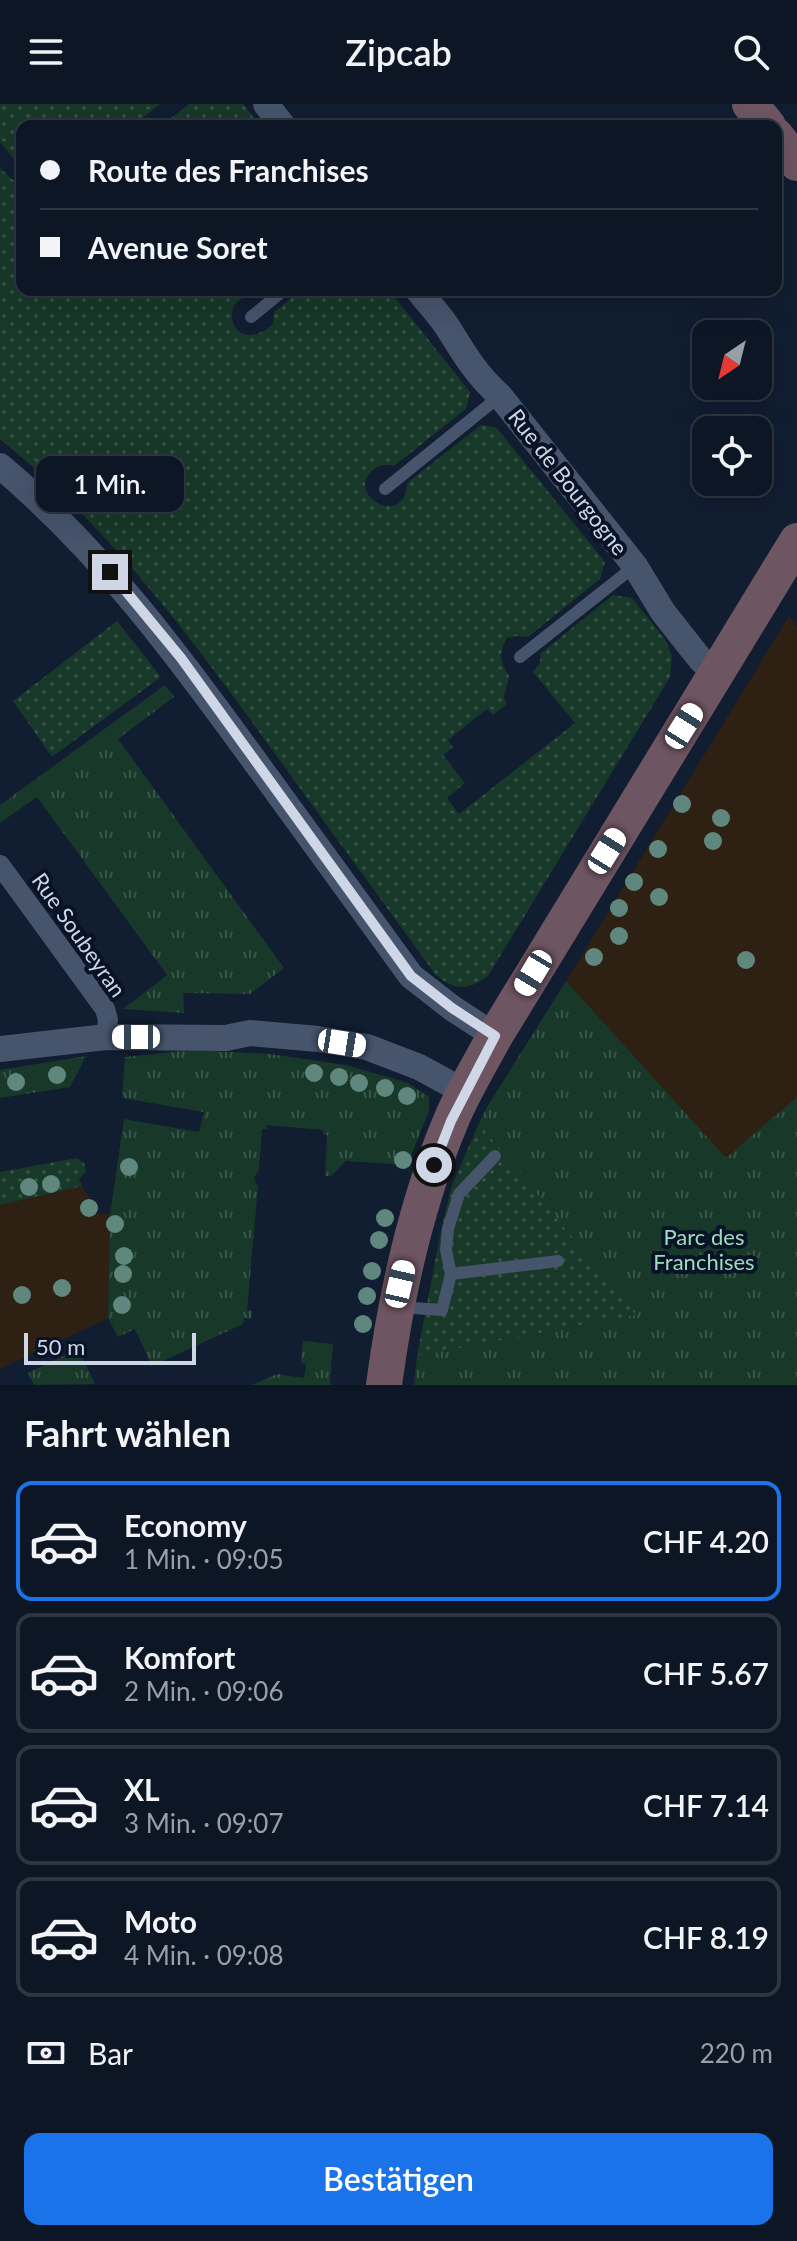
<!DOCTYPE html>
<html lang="de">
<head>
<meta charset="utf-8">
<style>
  body { margin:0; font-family:Lato,sans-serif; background:#1b2332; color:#f1f3f6; height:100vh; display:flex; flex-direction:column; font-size:30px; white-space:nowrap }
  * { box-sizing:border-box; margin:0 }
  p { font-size:26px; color:#9a9fa7 }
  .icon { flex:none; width:44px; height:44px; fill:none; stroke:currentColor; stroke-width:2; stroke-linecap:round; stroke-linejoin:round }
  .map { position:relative; height:1281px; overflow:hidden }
  .side { display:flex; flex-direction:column; background:#0d1625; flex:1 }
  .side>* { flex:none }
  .top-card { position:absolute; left:16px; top:16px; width:766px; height:176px; border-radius:16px; box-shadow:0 8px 32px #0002,0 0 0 2px #2d3542; display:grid; align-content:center; height:176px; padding:0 24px; background:#0d1625 }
  .needle { width:52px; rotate:215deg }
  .fabs { position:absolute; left:692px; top:216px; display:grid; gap:16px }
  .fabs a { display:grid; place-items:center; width:80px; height:80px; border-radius:16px; background:#0d1625; box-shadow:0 8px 32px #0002,0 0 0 2px #2d3542; font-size:40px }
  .scale { position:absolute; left:24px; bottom:20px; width:172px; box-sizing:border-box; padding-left:8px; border:4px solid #cfd7e6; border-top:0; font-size:22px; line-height:28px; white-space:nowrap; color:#cfd7e6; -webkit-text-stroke:6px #081327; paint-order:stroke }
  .end { position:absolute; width:36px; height:36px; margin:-18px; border:10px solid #cfd7e6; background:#111; box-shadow:0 0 0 4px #111 }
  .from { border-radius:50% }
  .bubble { position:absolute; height:56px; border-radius:16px; background:#0d1625; box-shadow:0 8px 32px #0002,0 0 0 2px #2d3542; font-size:26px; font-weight:600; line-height:56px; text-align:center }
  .car { position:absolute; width:24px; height:48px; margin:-24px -12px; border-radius:10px; box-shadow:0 0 6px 2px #0007; background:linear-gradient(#fff 24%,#345 0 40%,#fff 0 76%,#345 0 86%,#fff 0) }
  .top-card b { display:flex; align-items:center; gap:28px; height:76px; font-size:30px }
  .top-card b+b { border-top:2px solid #2d3542 }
  .top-card i { width:20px; height:20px; background:#f1f3f6 }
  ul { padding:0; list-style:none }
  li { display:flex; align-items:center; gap:24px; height:120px; margin:0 16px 12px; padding:0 8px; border:4px solid #2d3542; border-radius:16px }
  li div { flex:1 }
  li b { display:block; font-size:30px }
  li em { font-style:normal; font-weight:600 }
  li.current { border-color:#1a73e8 }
  li>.icon { width:72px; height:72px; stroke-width:1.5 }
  h2 { padding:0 24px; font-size:36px; line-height:96px }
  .pay { display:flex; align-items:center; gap:20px; height:88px; padding:0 24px; font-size:30px }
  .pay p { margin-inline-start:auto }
  .cta { display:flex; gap:16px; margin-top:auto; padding:16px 24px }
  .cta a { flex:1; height:92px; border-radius:16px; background:#1a73e8; color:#fff; font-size:32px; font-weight:600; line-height:92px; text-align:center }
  header { display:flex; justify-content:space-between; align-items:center; height:104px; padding:0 24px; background:#0d1625; font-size:36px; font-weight:600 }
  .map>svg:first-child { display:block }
  .education { fill:#2e2114 }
  .grass { fill:url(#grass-dots) }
  .park { fill:url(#park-tufts) }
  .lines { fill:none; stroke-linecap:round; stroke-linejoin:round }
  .service { stroke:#46546c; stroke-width:12 }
  .pedestrian { stroke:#46546c; stroke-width:20 }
  .minor { stroke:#46546c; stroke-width:26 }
  .secondary { stroke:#6e5562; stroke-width:36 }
  .tree { fill:#5f877d }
  .route { stroke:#cfd7e6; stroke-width:10 }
  .labels { text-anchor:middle; stroke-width:8; stroke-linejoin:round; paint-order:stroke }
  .street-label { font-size:22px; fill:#cfd7e6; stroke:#081327 }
  .park-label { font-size:22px; fill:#9eddbb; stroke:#081327 }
</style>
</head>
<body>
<header><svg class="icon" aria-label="menu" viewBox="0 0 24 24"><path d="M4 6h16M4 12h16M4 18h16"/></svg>Zipcab<svg class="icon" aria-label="search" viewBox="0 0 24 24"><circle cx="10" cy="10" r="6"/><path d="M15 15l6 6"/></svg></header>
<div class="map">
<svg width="797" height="1281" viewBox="0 0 797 1281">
  <defs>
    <pattern id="grass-dots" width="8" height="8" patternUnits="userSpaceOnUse" patternTransform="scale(2)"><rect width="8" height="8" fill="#183829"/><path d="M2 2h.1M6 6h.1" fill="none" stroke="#395448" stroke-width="1.8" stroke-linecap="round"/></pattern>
    <pattern id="park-tufts" width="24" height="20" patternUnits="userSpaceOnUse" patternTransform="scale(2)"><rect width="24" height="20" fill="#183829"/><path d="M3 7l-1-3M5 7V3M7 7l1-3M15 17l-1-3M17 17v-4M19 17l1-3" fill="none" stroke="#395448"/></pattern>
  </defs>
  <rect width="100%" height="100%" fill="#111d31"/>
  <!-- education -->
  <g class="education">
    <path d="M789,512L797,523V993L726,1055L566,877Z"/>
    <path d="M82,1082L91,1097L82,1102L81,1110H110L108,1214L0,1265V1101Z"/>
  </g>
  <!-- grass -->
  <g class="grass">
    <path d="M0,0H160L132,22H22V65L0,38Z"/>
    <path d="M189,0H243L260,22H161Z"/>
    <path d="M0,64L22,84V186H269L260,193C214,184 229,258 273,220L274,208L301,186H389L470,288L466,305L394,362C384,360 378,361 371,368C346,392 406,425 407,379L481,321L496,323L605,458L600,475L528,533L517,532L507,534C498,550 500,557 509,572L504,593L507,600L493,611L487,605L448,636L453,643L443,651L465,679L447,694L459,710L575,619L533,568L540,559L541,549L613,491L632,494L665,535L672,552L670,573L488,872C467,887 455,887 435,870C383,798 330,726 278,654C195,538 111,425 0,335Z"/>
    <path d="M117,517L161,573L52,653L13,597Z"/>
    <path d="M479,1019L637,1211L417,1252L442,1121L452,1081Z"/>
    <path d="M77,1054L84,1059L86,1067L79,1075L82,1082L0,1101V1068Z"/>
  </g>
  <!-- park -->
  <g class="park">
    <path d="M165,581L174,593L118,635L284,864L250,890L183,889L184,909L123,905L167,871L37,693L0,719V701Z"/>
    <path d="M566,877L726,1054L797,993V1281H414L417,1252L636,1211L479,1019L487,1003Z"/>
    <path d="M192,946L270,950L346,961L408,979L429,993V1007L407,1061L346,1057L331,1072H325L327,1031L323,1030V1026L267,1021V1025H262L259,1066L254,1074L258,1083L247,1206L252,1207L251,1215L244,1214L243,1220L152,1262L135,1225L118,1233L108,1214L110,1110L124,1015L199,1028L204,1008L122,994L125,953Z"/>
    <path d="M86,952L70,983L0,994V966Z"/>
    <path d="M303,1237L333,1240L330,1279L331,1281H252L277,1270L304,1274L306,1260L301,1259Z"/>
    <path d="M78,1245L95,1280L34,1281L28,1269Z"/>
  </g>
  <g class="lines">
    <!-- service -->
    <g class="service">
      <path d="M251,213L284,186"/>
      <path d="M385,385L500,292"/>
      <path d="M520,553L635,462"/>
      <path d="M451,1170L446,1146L448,1125L459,1090L495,1052"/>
      <path d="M399,1203L442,1206L451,1170L558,1157"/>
    </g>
    <!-- pedestrian -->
    <path class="pedestrian" d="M0,761L105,905L108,916L106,933"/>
    <!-- minor -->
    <g class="minor">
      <path d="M266,0L283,22"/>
      <path d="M418,186C428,199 441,212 450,227C466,253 477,271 500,292L635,462L663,508L689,541L701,556L717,570"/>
      <path d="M0,362C101,447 177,550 254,656C307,728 359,800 411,872L452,904L495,932"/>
      <path d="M0,945L106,933L226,934L250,929L318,935L367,943L419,963L465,988"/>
    </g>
    <!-- secondary -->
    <g class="secondary">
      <path d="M750,0L768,22"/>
      <path d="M776,32L797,59"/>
      <path d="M384,1281C396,1191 415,1103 450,1019C462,989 480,960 495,932L797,437"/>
    </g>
  </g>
  <!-- trees -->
  <g class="tree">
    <circle cx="682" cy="700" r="9"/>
    <circle cx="721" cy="714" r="9"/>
    <circle cx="713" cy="737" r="9"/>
    <circle cx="658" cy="745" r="9"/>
    <circle cx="634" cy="778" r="9"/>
    <circle cx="659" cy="793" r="9"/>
    <circle cx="619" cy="804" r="9"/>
    <circle cx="619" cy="832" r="9"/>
    <circle cx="594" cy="853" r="9"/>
    <circle cx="746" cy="856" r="9"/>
    <circle cx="314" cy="969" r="9"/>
    <circle cx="57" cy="971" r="9"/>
    <circle cx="339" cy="973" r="9"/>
    <circle cx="16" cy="978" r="9"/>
    <circle cx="359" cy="979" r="9"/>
    <circle cx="385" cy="984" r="9"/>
    <circle cx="407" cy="992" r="9"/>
    <circle cx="403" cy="1056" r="9"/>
    <circle cx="129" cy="1063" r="9"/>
    <circle cx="51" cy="1080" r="9"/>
    <circle cx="29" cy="1083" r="9"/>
    <circle cx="89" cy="1104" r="9"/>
    <circle cx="385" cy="1114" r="9"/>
    <circle cx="115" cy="1120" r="9"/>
    <circle cx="379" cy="1136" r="9"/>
    <circle cx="124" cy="1152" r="9"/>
    <circle cx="372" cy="1167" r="9"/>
    <circle cx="123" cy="1170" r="9"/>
    <circle cx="62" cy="1184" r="9"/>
    <circle cx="22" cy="1191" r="9"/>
    <circle cx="367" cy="1192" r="9"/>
    <circle cx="122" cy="1201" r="9"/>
    <circle cx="363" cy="1220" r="9"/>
  </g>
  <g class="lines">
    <!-- route -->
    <path class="route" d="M110,468L181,554L411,872L452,904L495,932L451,1017L434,1061"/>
  </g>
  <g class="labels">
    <!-- street labels -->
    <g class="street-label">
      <text transform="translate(568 378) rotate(52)" y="8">Rue de Bourgogne</text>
      <text transform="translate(79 831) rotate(55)" y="8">Rue Soubeyran</text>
    </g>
    <!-- park labels -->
    <g class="park-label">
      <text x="704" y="1141">Parc des<tspan x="704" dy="25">Franchises</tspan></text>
    </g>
  </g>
</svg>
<div class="fabs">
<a><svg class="needle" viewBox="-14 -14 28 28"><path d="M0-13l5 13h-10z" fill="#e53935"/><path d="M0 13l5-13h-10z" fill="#9a9fa7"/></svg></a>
<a><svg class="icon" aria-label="locate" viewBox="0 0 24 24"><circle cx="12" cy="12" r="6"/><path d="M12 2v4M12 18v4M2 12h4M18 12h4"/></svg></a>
</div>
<div class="scale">50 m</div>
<i class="end from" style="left:434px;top:1061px"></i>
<i class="end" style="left:110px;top:468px"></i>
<div class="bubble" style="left:36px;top:352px;width:148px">1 Min.</div>
<i class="car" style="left:684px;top:622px;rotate:32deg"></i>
<i class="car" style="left:607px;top:747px;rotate:32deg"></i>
<i class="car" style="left:533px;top:869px;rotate:211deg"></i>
<i class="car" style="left:136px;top:933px;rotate:270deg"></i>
<i class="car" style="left:342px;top:939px;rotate:99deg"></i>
<i class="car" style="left:400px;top:1180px;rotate:13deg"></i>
<div class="top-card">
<b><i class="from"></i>Route des Franchises</b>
<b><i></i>Avenue Soret</b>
</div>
</div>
<section class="side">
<h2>Fahrt wählen</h2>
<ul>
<li class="current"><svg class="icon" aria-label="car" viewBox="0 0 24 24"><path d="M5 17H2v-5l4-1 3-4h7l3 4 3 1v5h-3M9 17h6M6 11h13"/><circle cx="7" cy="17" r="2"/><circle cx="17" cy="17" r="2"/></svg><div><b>Economy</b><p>1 Min. · 09:05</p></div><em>CHF 4.20</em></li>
<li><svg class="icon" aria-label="car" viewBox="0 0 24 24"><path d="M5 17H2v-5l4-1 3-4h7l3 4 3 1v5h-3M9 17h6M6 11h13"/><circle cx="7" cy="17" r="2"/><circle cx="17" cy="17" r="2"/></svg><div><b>Komfort</b><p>2 Min. · 09:06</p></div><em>CHF 5.67</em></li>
<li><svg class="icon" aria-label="car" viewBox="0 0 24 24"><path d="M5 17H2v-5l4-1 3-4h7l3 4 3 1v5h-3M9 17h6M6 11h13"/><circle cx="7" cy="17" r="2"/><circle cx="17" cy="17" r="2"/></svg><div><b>XL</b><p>3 Min. · 09:07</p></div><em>CHF 7.14</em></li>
<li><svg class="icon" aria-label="car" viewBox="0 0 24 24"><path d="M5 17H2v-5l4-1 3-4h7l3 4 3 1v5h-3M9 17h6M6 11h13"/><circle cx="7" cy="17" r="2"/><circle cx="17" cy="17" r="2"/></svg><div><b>Moto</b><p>4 Min. · 09:08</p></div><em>CHF 8.19</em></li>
</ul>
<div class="pay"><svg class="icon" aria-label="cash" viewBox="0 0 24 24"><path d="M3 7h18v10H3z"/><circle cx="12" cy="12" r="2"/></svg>Bar<p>220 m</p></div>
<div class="cta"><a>Bestätigen</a></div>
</section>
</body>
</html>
